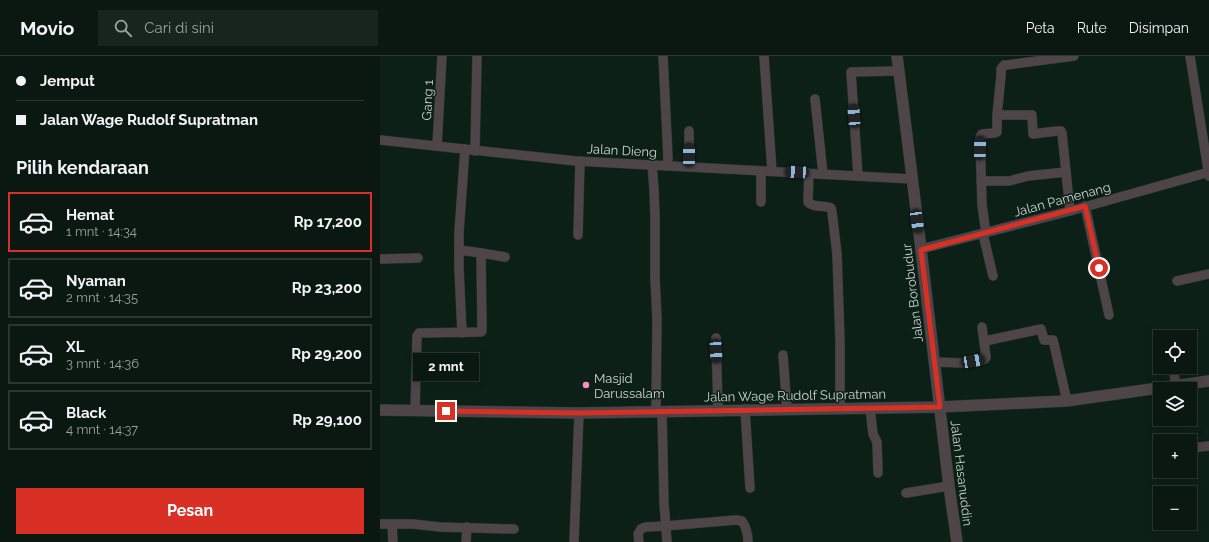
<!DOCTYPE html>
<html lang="id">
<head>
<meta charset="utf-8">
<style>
  body { margin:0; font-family:Raleway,sans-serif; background:#18251f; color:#f1f3f6; height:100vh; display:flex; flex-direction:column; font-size:15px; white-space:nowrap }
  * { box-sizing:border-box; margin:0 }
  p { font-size:13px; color:#99a09f }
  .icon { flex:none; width:22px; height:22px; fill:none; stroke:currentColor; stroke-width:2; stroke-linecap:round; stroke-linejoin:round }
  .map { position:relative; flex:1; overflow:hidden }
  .side { display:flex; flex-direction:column; background:#0a1811; width:380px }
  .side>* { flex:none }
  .banner { display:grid; align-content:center; height:88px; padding:0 16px; background:#0a1811 }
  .buttons { position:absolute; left:773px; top:274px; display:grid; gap:8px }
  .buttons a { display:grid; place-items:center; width:44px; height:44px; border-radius:0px; background:#0a1811; box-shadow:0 2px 10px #0003,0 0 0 1px #2a3731; font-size:20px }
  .end { position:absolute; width:18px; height:18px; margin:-9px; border:5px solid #d93025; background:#fff; box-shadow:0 0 0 2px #fff }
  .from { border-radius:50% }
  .bubble { position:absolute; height:28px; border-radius:0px; background:#0a1811; box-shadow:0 2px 10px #0003,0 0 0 1px #2a3731; font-size:13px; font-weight:700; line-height:28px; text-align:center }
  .car { position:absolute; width:12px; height:24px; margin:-12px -6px; border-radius:5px; box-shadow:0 0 3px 1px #0007; background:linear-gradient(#222 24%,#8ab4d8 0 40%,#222 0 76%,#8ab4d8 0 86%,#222 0) }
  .banner b { display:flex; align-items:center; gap:14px; height:38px; font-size:15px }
  .banner b+b { border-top:1px solid #2a3731 }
  .banner i { width:10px; height:10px; background:#f1f3f6 }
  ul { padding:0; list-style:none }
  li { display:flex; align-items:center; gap:12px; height:60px; margin:0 8px 6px; padding:0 8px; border:2px solid #2a3731; border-radius:0px }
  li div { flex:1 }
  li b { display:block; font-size:15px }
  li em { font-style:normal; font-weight:700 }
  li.current { border-color:#d93025 }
  li>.icon { width:36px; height:36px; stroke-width:1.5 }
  h2 { padding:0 16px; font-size:18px; line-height:48px }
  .primary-button { display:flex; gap:8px; margin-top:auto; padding:8px 16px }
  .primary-button a { flex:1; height:46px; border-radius:0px; background:#d93025; color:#fff; font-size:16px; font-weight:700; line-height:46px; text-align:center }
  header { display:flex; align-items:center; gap:24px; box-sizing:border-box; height:56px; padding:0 20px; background:#0a1811; border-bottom:1px solid #2a3731 }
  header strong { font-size:19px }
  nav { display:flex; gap:22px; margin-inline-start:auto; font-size:14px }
  .search { width:280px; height:36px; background:#18251f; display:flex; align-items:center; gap:10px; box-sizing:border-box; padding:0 14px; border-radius:0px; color:#99a09f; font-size:15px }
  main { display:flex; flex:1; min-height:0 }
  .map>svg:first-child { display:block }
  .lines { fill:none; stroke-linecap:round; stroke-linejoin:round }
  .minor-casing { stroke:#2b3d34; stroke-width:10 }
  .tertiary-casing { stroke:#2b3d34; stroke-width:12 }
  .minor { stroke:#4f4549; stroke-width:9 }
  .tertiary { stroke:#4f4549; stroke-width:11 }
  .route { stroke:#d93025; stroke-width:5 }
  .poi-dot { fill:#fc8fc2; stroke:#0d2017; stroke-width:1.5 }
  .labels { text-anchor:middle; stroke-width:3; stroke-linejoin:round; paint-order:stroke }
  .street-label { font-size:13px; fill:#c9d4ce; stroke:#0d2017 }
  .poi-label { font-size:13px; fill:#c9d4ce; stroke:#0d2017; text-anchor:start }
</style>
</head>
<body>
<header>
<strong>Movio</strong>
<div class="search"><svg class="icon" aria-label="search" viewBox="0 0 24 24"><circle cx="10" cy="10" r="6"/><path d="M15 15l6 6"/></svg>Cari di sini</div>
<nav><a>Peta</a><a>Rute</a><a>Disimpan</a></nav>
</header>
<main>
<section class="side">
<div class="banner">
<b><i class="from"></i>Jemput</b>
<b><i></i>Jalan Wage Rudolf Supratman</b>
</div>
<h2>Pilih kendaraan</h2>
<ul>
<li class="current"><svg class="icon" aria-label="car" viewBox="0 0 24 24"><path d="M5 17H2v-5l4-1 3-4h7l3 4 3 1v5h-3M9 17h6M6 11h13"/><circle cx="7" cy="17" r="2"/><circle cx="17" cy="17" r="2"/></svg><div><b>Hemat</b><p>1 mnt · 14:34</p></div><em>Rp 17,200</em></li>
<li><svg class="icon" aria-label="car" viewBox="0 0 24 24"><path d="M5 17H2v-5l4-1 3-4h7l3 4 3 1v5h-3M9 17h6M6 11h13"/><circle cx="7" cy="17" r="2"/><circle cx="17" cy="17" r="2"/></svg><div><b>Nyaman</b><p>2 mnt · 14:35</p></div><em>Rp 23,200</em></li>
<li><svg class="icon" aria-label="car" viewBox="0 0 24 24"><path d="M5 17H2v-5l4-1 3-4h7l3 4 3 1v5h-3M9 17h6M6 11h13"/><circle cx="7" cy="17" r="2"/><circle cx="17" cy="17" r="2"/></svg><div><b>XL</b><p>3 mnt · 14:36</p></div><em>Rp 29,200</em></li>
<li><svg class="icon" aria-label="car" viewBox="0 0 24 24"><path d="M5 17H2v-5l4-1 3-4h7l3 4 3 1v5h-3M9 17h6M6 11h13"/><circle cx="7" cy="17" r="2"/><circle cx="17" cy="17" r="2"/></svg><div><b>Black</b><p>4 mnt · 14:37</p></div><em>Rp 29,100</em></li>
</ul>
<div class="primary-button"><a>Pesan</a></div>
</section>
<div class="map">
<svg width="829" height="486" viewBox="0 0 829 486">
  <rect width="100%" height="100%" fill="#0d2017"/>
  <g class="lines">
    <defs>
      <g id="minor">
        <path d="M283,0L287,81L288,103L286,110"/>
        <path d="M384,0L392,115"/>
        <path d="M810,0L829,120"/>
        <path d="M435,43L443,118"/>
        <path d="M617,59H652L653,78L677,75H681L682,77L690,155"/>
        <path d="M309,75V111"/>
        <path d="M0,84L196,105L532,123"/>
        <path d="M57,90L62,0"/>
        <path d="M95,95L97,0"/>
        <path d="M272,109L274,133L275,160V222L277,263L276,355"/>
        <path d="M381,115V146"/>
        <path d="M429,117L428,146C433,152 443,149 451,152L452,156L457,198L460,285V352"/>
        <path d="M478,120L471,16L518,15"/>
        <path d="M601,125H629L648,120L686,116"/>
        <path d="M705,150L729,259"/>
        <path d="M606,177L602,149L600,81L602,78L614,77L617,76V59L621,20V13L624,9H627L694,0"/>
        <path d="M603,178L613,220"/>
        <path d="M198,179L200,105"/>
        <path d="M541,193L690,155L829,116"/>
        <path d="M79,194V213L82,277"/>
        <path d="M101,197L125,201"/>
        <path d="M0,203L38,202"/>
        <path d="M797,225L829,218"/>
        <path d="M336,282L338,354"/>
        <path d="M605,285L661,273L664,284H673L687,345"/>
        <path d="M403,299L407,353"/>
        <path d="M555,306L584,307L605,303L606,301L602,271"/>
        <path d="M793,311L796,330"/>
        <path d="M490,352L493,378L497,386L498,417"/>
        <path d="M365,353L370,432"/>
        <path d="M35,355L37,280L39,277L101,276L102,275L101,197L79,194V176L85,93"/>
        <path d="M282,355L284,447L287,486"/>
        <path d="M810,392L829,390"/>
        <path d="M526,437L569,430"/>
        <path d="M0,468H33L60,471L134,473"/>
        <path d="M12,469L13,486"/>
        <path d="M86,486L87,471"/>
        <path d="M194,486L199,357"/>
        <path d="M259,486L258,478L261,473L265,471L285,470L356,464L362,465C366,471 368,478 368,486"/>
      </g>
      <g id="tertiary">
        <path d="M517,0L541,193L569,430L577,486"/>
        <path d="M0,354L199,357L560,351L686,345L829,325"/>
      </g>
    </defs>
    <!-- minor casing -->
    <use href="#minor" class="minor-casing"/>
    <!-- tertiary casing -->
    <use href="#tertiary" class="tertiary-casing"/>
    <!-- minor -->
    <use href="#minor" class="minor"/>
    <!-- tertiary -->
    <use href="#tertiary" class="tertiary"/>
  </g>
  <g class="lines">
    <!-- route -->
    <path class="route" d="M66,355L199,357L560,351L541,194L705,150L719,212"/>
  </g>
  <!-- markers -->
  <circle class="poi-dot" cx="206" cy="329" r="4"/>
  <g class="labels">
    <!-- street labels -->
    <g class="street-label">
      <text transform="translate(47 44) rotate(-87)" y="5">Gang 1</text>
      <text transform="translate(242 94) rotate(3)" y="5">Jalan Dieng</text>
      <text transform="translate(682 143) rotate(-15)" y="5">Jalan Pamenang</text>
      <text transform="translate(532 237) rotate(-97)" y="5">Jalan Borobudur</text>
      <text transform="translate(415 339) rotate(-1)" y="5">Jalan Wage Rudolf Supratman</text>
      <text transform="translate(582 417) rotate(83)" y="5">Jalan Hasanuddin</text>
    </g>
    <!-- poi labels -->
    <g class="poi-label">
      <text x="214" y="327">Masjid<tspan x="214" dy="15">Darussalam</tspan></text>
    </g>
  </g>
</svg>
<div class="buttons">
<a><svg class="icon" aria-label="locate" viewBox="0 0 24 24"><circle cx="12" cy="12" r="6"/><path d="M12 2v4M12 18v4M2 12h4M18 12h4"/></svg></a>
<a><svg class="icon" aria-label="layers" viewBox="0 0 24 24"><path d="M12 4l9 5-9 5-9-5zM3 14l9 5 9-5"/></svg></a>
<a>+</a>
<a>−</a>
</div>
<i class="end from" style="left:719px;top:212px"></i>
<i class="end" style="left:66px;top:355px"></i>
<div class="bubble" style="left:33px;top:297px;width:66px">2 mnt</div>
<i class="car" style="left:474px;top:60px;rotate:356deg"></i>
<i class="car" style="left:600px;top:92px;rotate:1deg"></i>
<i class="car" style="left:309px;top:99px;rotate:0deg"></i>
<i class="car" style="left:417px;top:116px;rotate:273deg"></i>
<i class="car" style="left:537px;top:165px;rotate:172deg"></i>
<i class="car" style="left:336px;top:295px;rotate:177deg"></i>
<i class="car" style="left:593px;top:305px;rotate:80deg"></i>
</div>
</main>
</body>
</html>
